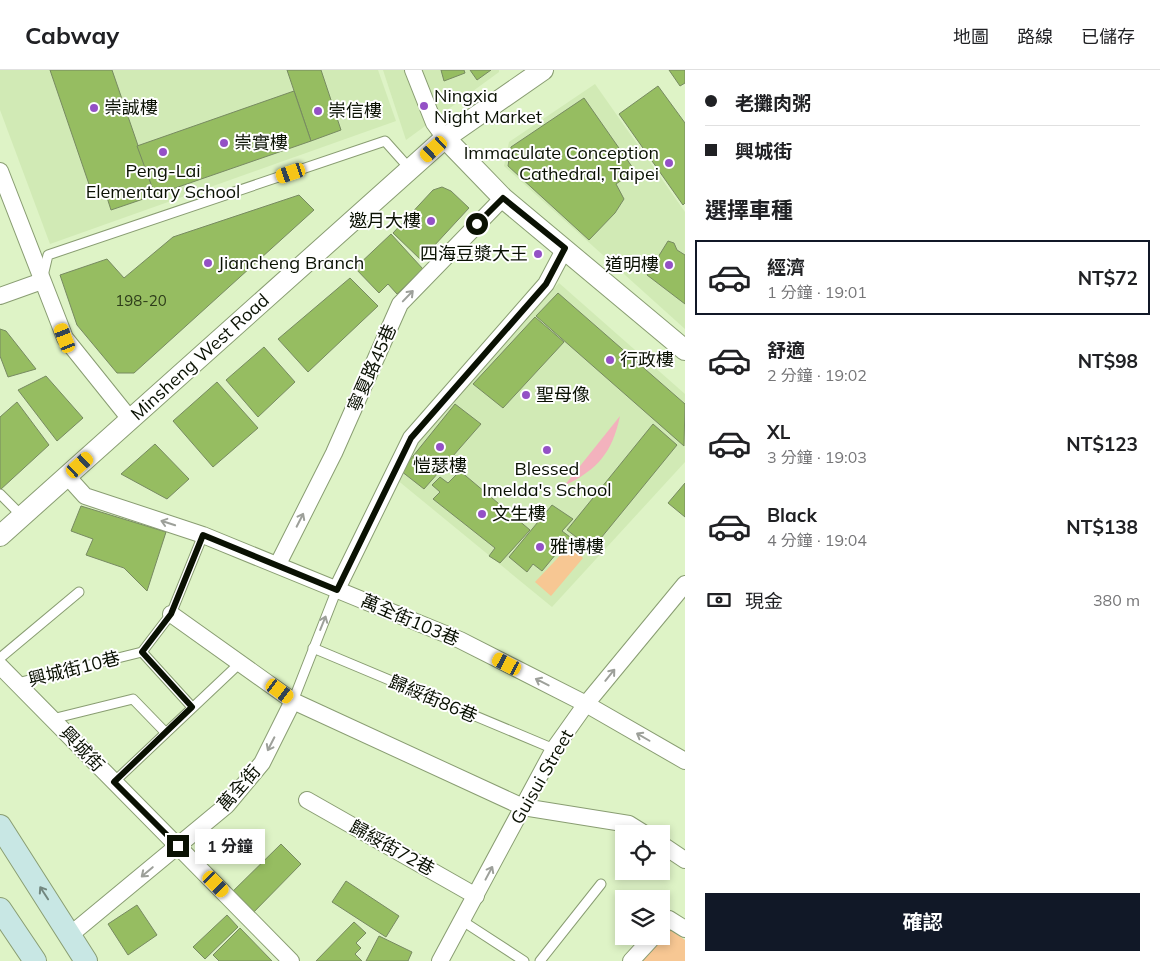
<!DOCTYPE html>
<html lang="zh-TW">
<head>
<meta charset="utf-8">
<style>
  body { margin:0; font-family:Mulish,"Noto Sans TC",sans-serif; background:#f2f2f2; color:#202124; height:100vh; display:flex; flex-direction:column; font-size:19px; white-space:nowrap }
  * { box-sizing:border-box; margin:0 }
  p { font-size:16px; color:#757577 }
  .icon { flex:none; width:28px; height:28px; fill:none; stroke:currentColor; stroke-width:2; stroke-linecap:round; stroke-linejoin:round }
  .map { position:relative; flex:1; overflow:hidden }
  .side { display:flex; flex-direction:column; background:#fff; width:475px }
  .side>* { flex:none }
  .hud { display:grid; align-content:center; height:110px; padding:0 20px; background:#fff }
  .fabs { position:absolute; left:615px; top:755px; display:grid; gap:10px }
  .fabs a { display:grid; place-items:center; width:55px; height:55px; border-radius:0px; background:#fff; box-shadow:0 2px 8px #0003; font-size:25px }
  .end { position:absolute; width:22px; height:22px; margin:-11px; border:6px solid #0a1103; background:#fff; box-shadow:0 0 0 2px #fff }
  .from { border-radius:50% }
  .bubble { position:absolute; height:35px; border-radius:0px; background:#fff; box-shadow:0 2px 8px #0003; font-size:16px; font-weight:700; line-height:35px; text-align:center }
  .car { position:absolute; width:15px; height:30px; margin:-15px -8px; border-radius:6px; box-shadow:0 0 4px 1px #0007; background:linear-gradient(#f5c518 24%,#345 0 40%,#f5c518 0 76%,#345 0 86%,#f5c518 0) }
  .hud b { display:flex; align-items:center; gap:18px; height:48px; font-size:19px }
  .hud b+b { border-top:1px solid #e0e0e0 }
  .hud i { width:12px; height:12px; background:#202124 }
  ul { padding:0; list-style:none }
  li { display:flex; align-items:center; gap:15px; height:75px; margin:0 10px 8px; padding:0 10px; border:2px solid transparent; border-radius:0px }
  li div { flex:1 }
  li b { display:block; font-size:19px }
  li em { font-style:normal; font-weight:700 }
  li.selected { border-color:#111827 }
  li>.icon { width:45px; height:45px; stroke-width:1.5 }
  h2 { padding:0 20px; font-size:22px; line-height:60px }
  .pay { display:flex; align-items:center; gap:12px; height:55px; padding:0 20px; font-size:19px }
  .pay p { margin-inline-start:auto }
  .action { display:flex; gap:10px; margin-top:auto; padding:10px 20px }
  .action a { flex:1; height:58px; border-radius:0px; background:#111827; color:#fff; font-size:20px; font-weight:700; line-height:58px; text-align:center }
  header { display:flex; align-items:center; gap:30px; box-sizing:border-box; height:70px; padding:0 25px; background:#fff; border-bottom:1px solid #e0e0e0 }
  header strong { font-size:24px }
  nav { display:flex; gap:28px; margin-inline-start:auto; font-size:18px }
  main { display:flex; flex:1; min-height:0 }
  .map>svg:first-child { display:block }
  .built { fill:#d1eab5 }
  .green { fill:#f7c793 }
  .water { fill:#f3b2bd }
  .building { fill:#96bd61; stroke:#778a61 }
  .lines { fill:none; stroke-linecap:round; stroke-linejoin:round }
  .service-casing { stroke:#899d72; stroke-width:11 }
  .minor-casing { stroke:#899d72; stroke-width:18 }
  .tertiary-casing { stroke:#899d72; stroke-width:22 }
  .secondary-casing { stroke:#899d72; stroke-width:24 }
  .service { stroke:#fff; stroke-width:9 }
  .minor { stroke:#fff; stroke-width:16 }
  .tertiary { stroke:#fff; stroke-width:20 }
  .secondary { stroke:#c8e7e4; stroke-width:22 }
  .oneway { stroke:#9da09a }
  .oneway2 { stroke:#72877f }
  .route { stroke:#0a1103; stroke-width:6 }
  .poi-dot { fill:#9451c6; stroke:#fff; stroke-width:2 }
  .labels { text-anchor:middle; stroke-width:4; stroke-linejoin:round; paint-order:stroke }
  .number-label { font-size:15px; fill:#2d3c1a }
  .poi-label { font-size:18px; fill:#0a1103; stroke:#fff; text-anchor:start }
  .street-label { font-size:18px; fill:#0a1103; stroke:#fff }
</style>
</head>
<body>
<header>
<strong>Cabway</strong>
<nav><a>地圖</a><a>路線</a><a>已儲存</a></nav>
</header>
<main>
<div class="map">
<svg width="685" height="891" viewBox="0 0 685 891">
  <rect width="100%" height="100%" fill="#def3c6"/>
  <!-- built -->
  <g class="built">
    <path d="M0,0H378L396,51L50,174L0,40Z"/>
    <path d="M383,0H499V2L406,70Z"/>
    <path d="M595,14L685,142V259L504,96L509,72Z"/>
    <path d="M559,213L685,324V392L552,537L396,409L413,369Z"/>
  </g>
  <!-- green -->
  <g class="green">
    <path d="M570,475L583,488L551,526L535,512Z"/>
    <path d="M669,859L685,870V891H641Z"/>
  </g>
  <!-- water -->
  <path class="water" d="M620,346C612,383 598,399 564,416Z"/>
  <!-- building -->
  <g class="building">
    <path d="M50,0H112L155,125L111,140L104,118L92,123Z"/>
    <path d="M287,0H321L341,60L311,71Z"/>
    <path d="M441,0H464L465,3L444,11Z"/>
    <path d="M470,0H491L477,10Z"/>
    <path d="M669,0H685V13L680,16Z"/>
    <path d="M658,16L685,53V133L683,135L619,44Z"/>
    <path d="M294,21L311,71L155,125L137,76Z"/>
    <path d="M584,28L635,101L616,114L624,129L615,143L589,170L508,96L511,77Z"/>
    <path d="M442,117L451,121L469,138L421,190L393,163L433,120Z"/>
    <path d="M299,125L314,140L134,303H117L77,255L60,205L107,189L124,208L173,167Z"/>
    <path d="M391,164L423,199L397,224L388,214L379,223L355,198Z"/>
    <path d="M668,171L674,173L677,180L685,185V234L647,205Z"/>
    <path d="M350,208L378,236L308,302L278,269Z"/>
    <path d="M558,223L685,334L684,376L536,246Z"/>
    <path d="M535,247L564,272L503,338L473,314Z"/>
    <path d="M0,259L6,261L36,299L8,307L0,286Z"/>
    <path d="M264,277L295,312L258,347L226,310Z"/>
    <path d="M46,306L83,348L57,371L18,320Z"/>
    <path d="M217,312L258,358L213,397L173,351Z"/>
    <path d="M17,332L49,375L0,420V347Z"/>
    <path d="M455,334L481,354L424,419L401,401Z"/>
    <path d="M653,354L677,375L592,479L567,460Z"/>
    <path d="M155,374L189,409L167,429L121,404Z"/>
    <path d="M460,401L530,460L500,493L489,486L495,478L433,429L440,422L432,415L440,407L448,413Z"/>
    <path d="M685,413V447L668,433Z"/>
    <path d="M552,435L573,449L562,461L570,467L542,501L533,494L527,502L509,487Z"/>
    <path d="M81,436L166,462L147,521L124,498L86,485L93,469L71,461Z"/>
    <path d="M281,774L301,794L248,848L227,827Z"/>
    <path d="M346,811L399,846L386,867L332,832Z"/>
    <path d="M137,835L157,865L128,885L108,854Z"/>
    <path d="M227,845L238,857L205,889L193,877Z"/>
    <path d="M354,852L366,863L356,873L361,878L355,884L362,891H316Z"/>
    <path d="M240,858L272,891H219L213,885Z"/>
    <path d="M379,866L412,882L408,891H366Z"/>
  </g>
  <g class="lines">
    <defs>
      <g id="service">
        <path d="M43,206L48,185L385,71L410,99"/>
        <path d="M0,424L22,446"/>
        <path d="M313,578L554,679"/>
        <path d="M142,582L192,637"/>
        <path d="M0,588L79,522"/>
        <path d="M17,613L142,582L171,544L203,465"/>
        <path d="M293,631L337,519"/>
        <path d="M52,649L133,629L165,662"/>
        <path d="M114,712L240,593"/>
        <path d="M461,850L524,891"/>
        <path d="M540,891L601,814"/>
      </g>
      <g id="minor">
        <path d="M413,0L434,53L445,68"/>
        <path d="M0,101L65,268L130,349"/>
        <path d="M0,226L42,211"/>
        <path d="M67,406L85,426L203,465L460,570L586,634L685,691"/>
        <path d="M278,494L334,383L400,234L503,128"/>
        <path d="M337,519L411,368L546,214L565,178"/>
        <path d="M171,544L293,631L523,737L629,754L645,764"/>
        <path d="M0,596L291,891"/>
        <path d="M307,730L476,826"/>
        <path d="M661,774L685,790"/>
        <path d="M661,858L669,849L685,859"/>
        <path d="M70,865L227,735L262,693L293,631"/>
        <path d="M440,891L554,679L586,634L685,514"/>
        <path d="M631,891L654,866"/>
      </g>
      <g id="tertiary">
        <path d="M445,68L503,128L685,280"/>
        <path d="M0,466L445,68L543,0"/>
      </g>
      <g id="secondary">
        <path d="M0,756L86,891"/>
        <path d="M0,839L35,891"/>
      </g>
    </defs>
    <!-- service casing -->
    <use href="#service" class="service-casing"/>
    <!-- minor casing -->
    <use href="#minor" class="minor-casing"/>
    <!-- tertiary casing -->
    <use href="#tertiary" class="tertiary-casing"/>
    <!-- secondary casing -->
    <use href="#secondary" class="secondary-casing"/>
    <!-- service -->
    <use href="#service" class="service"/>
    <!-- minor -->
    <use href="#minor" class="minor"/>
    <!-- tertiary -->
    <use href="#tertiary" class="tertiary"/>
    <!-- secondary -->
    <use href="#secondary" class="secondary"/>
  </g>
  <!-- one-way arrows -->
  <defs><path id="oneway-shaft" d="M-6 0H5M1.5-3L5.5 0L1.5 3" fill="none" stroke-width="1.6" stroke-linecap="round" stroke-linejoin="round" transform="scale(1.25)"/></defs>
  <g class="oneway">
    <use href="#oneway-shaft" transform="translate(408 226) rotate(-46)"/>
    <use href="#oneway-shaft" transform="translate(300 450) rotate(-63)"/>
    <use href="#oneway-shaft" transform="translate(168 453) rotate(-162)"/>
    <use href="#oneway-shaft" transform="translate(323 553) rotate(-68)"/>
    <use href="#oneway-shaft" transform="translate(610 605) rotate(-51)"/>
    <use href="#oneway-shaft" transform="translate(542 612) rotate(-153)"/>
    <use href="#oneway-shaft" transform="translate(643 667) rotate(-150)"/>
    <use href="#oneway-shaft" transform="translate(271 674) rotate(117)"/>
    <use href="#oneway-shaft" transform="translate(147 802) rotate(140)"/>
    <use href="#oneway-shaft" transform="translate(489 803) rotate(-62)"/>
  </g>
  <use class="oneway2" href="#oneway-shaft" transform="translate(44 823) rotate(-123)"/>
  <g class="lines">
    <!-- route -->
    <path class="route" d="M178,776L114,712L192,637L142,582L171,544L203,465L337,520L411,368L546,214L565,178L503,128L477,154"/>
  </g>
  <!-- markers -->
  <g class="poi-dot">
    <circle cx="424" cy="36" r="5"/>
    <circle cx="94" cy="38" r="5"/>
    <circle cx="318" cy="41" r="5"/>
    <circle cx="224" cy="73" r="5"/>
    <circle cx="163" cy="82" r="5"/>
    <circle cx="669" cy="93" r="5"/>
    <circle cx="431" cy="151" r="5"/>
    <circle cx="538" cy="184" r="5"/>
    <circle cx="208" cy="193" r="5"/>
    <circle cx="669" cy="195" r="5"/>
    <circle cx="610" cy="290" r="5"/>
    <circle cx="526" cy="325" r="5"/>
    <circle cx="440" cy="377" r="5"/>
    <circle cx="547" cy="380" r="5"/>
    <circle cx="482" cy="444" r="5"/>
    <circle cx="540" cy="477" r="5"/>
  </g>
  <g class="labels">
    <!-- number labels -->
    <g class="number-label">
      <text x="141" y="236">198-20</text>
    </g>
    <!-- poi labels -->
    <g class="poi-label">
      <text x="434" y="32">Ningxia<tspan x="434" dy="21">Night Market</tspan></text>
      <text x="104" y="44">崇誠樓</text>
      <text x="328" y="47">崇信樓</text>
      <text x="234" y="79">崇實樓</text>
      <text x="659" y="89" text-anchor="end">Immaculate Conception<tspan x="659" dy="21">Cathedral, Taipei</tspan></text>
      <text x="163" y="107" text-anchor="middle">Peng-Lai<tspan x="163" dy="21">Elementary School</tspan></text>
      <text x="421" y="157" text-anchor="end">邀月大樓</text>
      <text x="528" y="190" text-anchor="end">四海豆漿大王</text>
      <text x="218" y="199">Jiancheng Branch</text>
      <text x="659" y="201" text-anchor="end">道明樓</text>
      <text x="620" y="296">行政樓</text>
      <text x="536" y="331">聖母像</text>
      <text x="440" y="402" text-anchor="middle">愷瑟樓</text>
      <text x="547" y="405" text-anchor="middle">Blessed<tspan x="547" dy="21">Imelda's School</tspan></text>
      <text x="492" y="450">文生樓</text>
      <text x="550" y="483">雅博樓</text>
    </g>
    <!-- street labels -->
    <g class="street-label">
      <text transform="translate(200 287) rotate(-42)" y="6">Minsheng West Road</text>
      <text transform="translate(372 298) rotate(-66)" y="6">寧夏路45巷</text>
      <text transform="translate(410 550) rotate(23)" y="6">萬全街103巷</text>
      <text transform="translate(74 599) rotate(-14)" y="6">興城街10巷</text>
      <text transform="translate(433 629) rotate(23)" y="6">歸綏街86巷</text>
      <text transform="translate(82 679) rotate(46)" y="6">興城街</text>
      <text transform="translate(542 707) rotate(-60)" y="6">Guisui Street</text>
      <text transform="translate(239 718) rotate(-49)" y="6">萬全街</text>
      <text transform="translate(392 778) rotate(29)" y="6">歸綏街72巷</text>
    </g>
  </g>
</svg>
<div class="fabs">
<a><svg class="icon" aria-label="locate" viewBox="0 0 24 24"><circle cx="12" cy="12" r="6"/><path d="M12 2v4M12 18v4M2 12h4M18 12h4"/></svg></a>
<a><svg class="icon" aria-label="layers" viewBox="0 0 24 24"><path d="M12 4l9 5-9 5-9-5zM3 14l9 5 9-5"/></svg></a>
</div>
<i class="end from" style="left:477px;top:154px"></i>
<i class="end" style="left:178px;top:776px"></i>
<div class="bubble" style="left:195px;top:759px;width:70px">1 分鐘</div>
<i class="car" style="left:434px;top:79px;rotate:228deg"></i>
<i class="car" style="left:291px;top:103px;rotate:251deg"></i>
<i class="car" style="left:65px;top:268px;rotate:339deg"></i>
<i class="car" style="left:80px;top:395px;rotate:48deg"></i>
<i class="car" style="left:507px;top:594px;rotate:297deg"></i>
<i class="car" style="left:280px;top:621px;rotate:126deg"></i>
<i class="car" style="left:216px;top:814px;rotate:136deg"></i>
</div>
<section class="side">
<div class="hud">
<b><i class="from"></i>老攤肉粥</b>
<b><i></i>興城街</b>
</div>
<h2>選擇車種</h2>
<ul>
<li class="selected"><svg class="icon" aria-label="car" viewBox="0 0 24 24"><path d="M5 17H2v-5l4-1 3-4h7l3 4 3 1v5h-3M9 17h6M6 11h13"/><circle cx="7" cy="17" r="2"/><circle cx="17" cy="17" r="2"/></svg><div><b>經濟</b><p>1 分鐘 · 19:01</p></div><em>NT$72</em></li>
<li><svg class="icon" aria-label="car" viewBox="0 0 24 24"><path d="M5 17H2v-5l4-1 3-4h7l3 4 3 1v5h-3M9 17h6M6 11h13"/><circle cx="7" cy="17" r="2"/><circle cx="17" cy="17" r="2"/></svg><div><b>舒適</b><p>2 分鐘 · 19:02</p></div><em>NT$98</em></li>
<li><svg class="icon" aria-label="car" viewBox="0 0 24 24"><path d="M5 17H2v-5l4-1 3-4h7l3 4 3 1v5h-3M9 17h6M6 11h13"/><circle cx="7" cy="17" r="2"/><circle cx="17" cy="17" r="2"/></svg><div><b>XL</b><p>3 分鐘 · 19:03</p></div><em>NT$123</em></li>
<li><svg class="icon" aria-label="car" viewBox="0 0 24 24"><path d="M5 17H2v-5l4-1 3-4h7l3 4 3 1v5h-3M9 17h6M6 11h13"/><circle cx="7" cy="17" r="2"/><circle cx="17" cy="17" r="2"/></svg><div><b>Black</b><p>4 分鐘 · 19:04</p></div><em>NT$138</em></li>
</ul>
<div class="pay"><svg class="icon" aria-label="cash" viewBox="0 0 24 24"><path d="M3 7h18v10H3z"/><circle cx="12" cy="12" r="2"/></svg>現金<p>380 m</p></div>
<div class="action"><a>確認</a></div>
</section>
</main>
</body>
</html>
